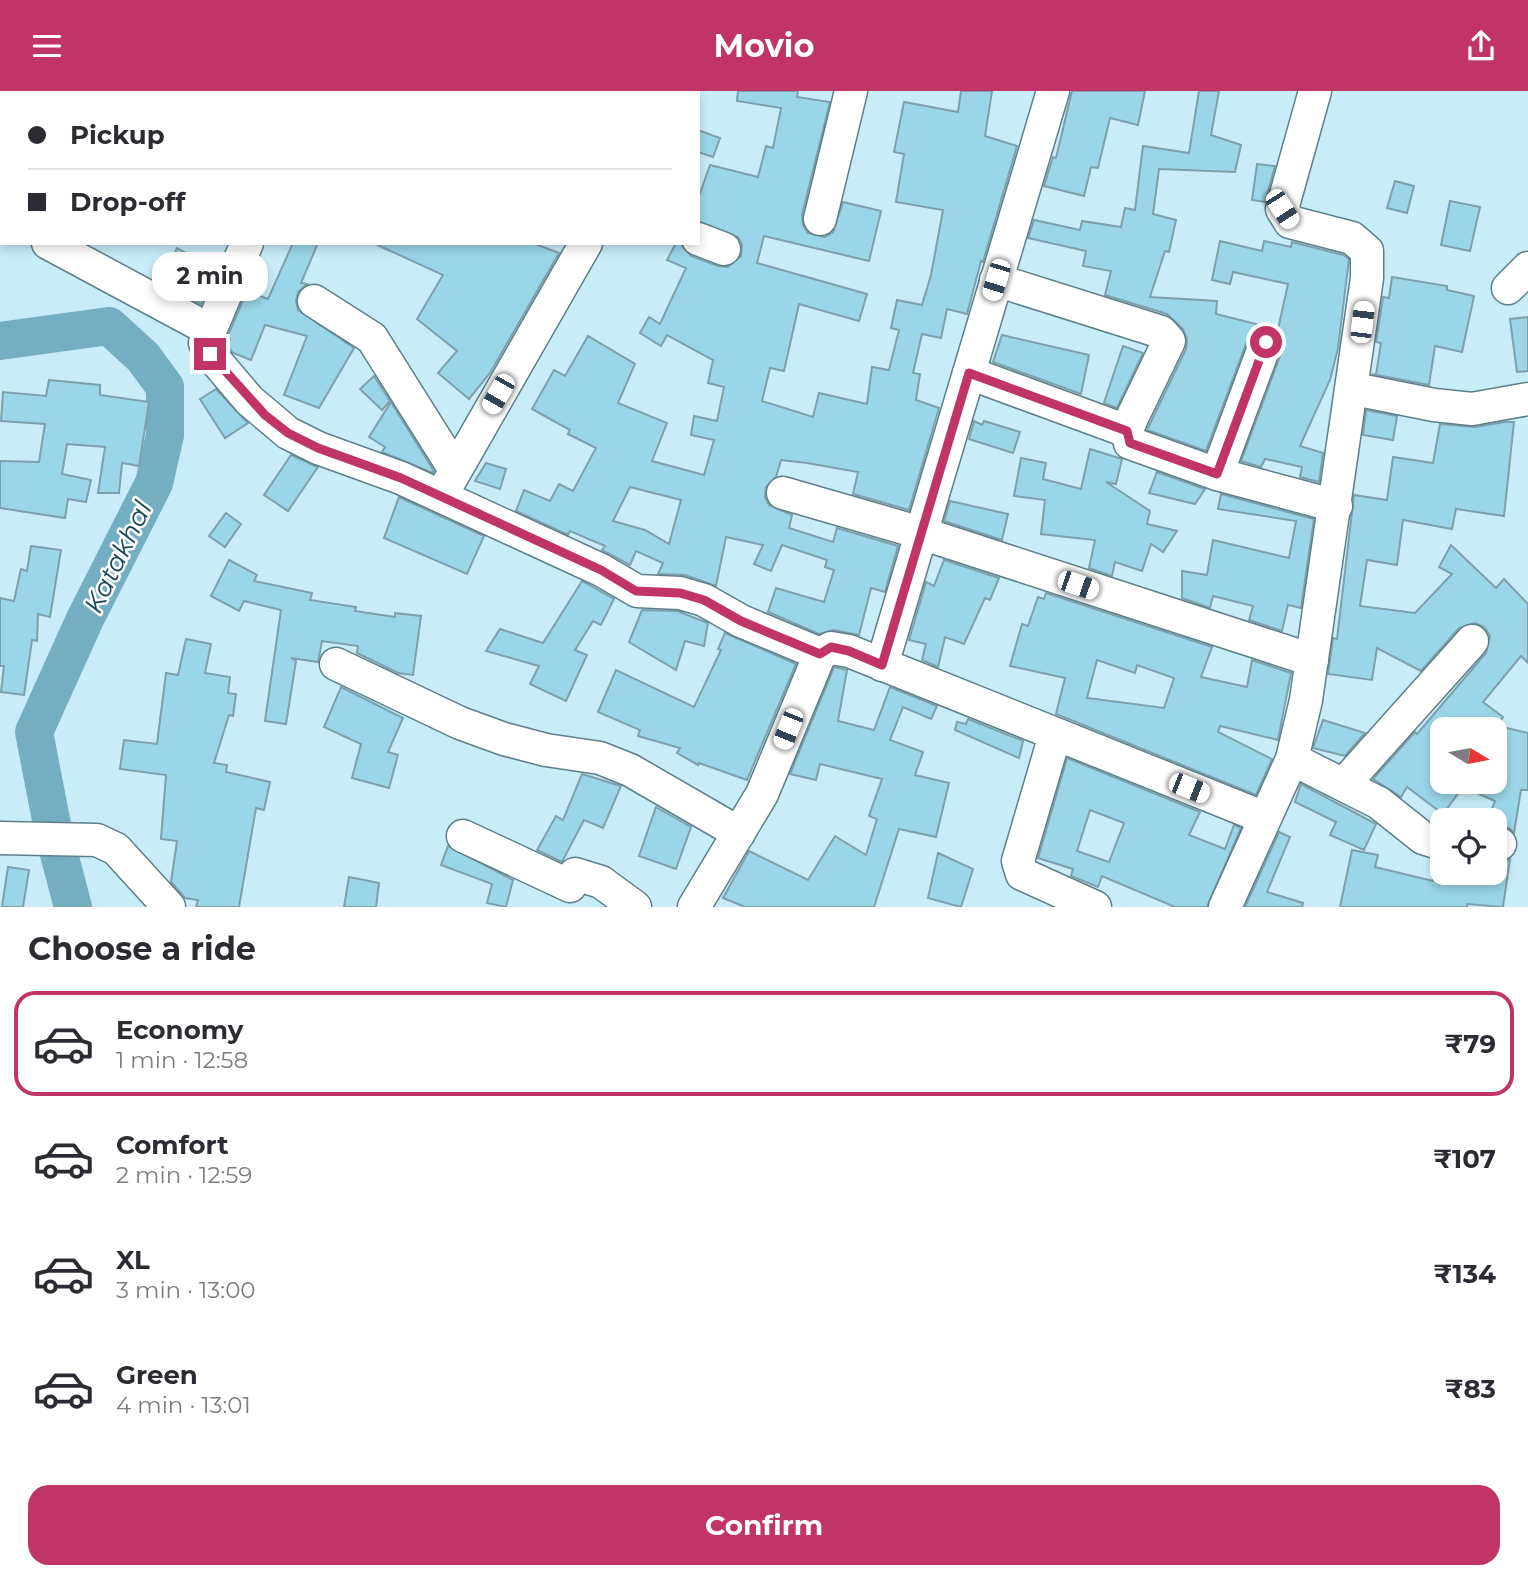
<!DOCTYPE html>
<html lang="en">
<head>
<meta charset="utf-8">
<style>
  body { margin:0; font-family:Montserrat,sans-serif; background:#f7f7f7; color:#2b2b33; height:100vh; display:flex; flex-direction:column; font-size:26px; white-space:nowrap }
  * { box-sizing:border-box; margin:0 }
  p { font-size:23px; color:#7c7c81 }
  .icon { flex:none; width:38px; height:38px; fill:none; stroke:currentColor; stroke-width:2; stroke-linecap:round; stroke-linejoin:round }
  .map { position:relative; height:816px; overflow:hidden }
  .sheet { display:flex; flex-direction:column; background:#fff; flex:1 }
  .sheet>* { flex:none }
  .hud { position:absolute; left:0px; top:0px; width:700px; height:154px; box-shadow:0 4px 10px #0003; display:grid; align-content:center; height:154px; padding:0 28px; background:#fff }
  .needle { width:46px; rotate:100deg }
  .controls { position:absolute; left:1430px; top:626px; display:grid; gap:14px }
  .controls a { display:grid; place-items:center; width:77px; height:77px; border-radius:14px; background:#fff; box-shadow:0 4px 10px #0003; font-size:35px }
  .end { position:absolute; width:32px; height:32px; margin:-16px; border:9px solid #c03468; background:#fff; box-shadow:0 0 0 4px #fff }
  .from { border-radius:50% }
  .bubble { position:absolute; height:49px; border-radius:21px; background:#fff; box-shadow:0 4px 10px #0003; font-size:23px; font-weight:700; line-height:49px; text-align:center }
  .car { position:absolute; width:21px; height:42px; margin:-21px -10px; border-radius:9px; box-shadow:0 0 5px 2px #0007; background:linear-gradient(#fff 24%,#345 0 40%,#fff 0 76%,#345 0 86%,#fff 0) }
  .hud b { display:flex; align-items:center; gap:24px; height:66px; font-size:26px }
  .hud b+b { border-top:2px solid #e1e1e2 }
  .hud i { width:18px; height:18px; background:#2b2b33 }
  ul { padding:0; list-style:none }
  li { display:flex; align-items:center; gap:21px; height:105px; margin:0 14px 10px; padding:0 14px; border:4px solid transparent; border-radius:21px }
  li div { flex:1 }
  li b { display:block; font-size:26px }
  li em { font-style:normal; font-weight:700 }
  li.current { border-color:#c03468 }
  li>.icon { width:63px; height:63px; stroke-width:1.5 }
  h2 { padding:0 28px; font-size:32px; line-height:84px }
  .cta { display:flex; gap:14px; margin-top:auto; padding:14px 28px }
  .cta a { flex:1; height:80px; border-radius:21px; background:#c03468; color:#fff; font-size:28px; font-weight:700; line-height:80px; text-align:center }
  header { display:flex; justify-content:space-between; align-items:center; height:91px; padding:0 28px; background:#c03468; color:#fff; font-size:32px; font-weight:700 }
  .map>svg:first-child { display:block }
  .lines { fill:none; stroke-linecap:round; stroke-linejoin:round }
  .river { stroke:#74aec0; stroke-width:38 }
  .building { fill:#9bd6e8; stroke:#7da0ab; stroke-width:2; fill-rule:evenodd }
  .minor-casing { stroke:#5d7f8a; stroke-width:35 }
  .minor { stroke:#fff; stroke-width:32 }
  .route { stroke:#c03468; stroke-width:9 }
  .labels { text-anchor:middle; stroke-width:5; stroke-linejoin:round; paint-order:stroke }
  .water-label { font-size:26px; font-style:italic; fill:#154856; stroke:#fff }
</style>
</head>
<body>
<header><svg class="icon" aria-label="menu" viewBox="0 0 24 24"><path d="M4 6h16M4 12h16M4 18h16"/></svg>Movio<svg class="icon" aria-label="share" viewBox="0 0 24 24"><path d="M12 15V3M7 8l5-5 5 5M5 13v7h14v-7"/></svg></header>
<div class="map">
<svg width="1528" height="816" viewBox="0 0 1528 816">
  <rect width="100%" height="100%" fill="#c8edf9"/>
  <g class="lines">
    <!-- river -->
    <path class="river" d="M0,250L109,235L143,266L165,296V344L154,392L85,528L34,641L54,744L73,816"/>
  </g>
  <!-- building -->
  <g class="building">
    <path d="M738,0H798L797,6L830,11L802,124L803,134L808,142L825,146L833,141L843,111L881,120L869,170L764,145L757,172L867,203L859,230L799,213L784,280L770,277L762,310L813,326L819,302L867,313L872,276L889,279L899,239L891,237L897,209L922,214L931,184L943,119L896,111L904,63L894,61L904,11L958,21L961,0H992L985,45L1017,55L983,171L981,170L967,223L947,218L941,247L922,243L913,282L920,283L916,309L939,317L909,419L853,403L858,381L807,372L781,369L776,386L766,396L765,406L769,414L792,424L789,437L833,451L837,437L898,455L885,501L871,497L859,544L834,539L819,543L768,521L776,497L824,511L834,479L825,476L827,469L782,454L771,480L754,473L763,454L726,446L716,495L685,484L658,483L663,472L636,460L630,474L602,459L605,455L570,440L568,444L516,420L524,399L550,410L559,393L573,400L596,357L568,343L570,339L532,318L554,279L565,285L588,245L635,273L618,312L667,332L652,370L704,384L714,349L691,344L694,325L717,330L724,296L708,292L713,269L667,244L661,255L640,242L649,226L660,233L686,177L667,169L676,152H680L691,165L718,175L728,176L741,165L742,154L738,146L698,130V108L710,74L758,86L766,55L773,57L781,17L737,10ZM630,396L681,409L669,453L645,439L613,430Z"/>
    <path d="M1072,0H1145L1138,34L1110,27L1098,77L1091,76L1084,105L1044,95L1053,66L1056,67Z"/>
    <path d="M1199,0H1219L1211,44L1241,54L1235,81L1159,78L1153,123L1176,129L1169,161L1165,160L1150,206L1217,210L1216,223L1260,234L1249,245L1206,360L1147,339L1186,258L1187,248L1183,238L1167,223L1105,204L1111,180L1083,175L1086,160L1028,147L1034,129L1080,139L1082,130L1121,136L1125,117L1135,119L1143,55L1189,62Z"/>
    <path d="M698,39L720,47L713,66L698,61Z"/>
    <path d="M1257,73L1275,75L1265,111L1252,109Z"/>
    <path d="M1395,90L1414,95L1407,122L1387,117Z"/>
    <path d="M1450,110L1480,116L1470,160L1441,154Z"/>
    <path d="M1220,150L1262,160L1264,150L1291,156L1292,151L1343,164L1349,168L1338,257L1330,289L1300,355L1323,362L1319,391L1300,386L1302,376L1265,368L1261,376L1241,370L1283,257L1284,247L1278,238L1288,193L1233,181L1230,193L1212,189Z"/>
    <path d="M293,152H318L301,192L307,193L298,201L296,210L298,219L354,257L319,317L284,304L307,245L265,234L251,269L233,262L227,255L230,248L227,247L247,200L268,208Z"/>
    <path d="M373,152H533L559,162L490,282L469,308L438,282L457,260L417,228L443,184Z"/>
    <path d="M177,157L195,167L183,190L207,200L201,213L161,192Z"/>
    <path d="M1392,186L1447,195V199L1474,205L1462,261L1435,255L1429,294L1372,283L1376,284L1381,252L1376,251L1383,206L1389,207Z"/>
    <path d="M1528,226V280L1517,281L1510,228Z"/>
    <path d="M1002,244L1089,264L1081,303L993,271Z"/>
    <path d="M1123,255L1143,262L1117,317L1104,312Z"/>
    <path d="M374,285L390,310L382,319L360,298Z"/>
    <path d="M49,289L100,294V304L149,311L139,375L122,372L119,402H98L105,356L67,353L62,383L91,389L86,411L68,408L65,427L0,417V370L39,371L45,333L1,330L3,301L46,305Z"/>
    <path d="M216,298L248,332L225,347L200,308Z"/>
    <path d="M391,311L434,380L433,382L382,361L385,356L369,346Z"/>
    <path d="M1366,319L1397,325L1393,349L1363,344Z"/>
    <path d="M974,330L982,334L984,330L1020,341L1013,362L969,348Z"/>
    <path d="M1505,331H1514L1504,425L1456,418L1452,438L1403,429L1397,474L1367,469L1360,515L1415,522L1452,483L1439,476L1451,454L1496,497L1504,488L1528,513V572L1521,565L1483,611L1503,626L1498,635L1528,642V699H1521L1514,742L1509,737L1494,735V730H1487L1495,710L1463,696L1443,723L1407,696L1401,706L1373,688L1415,641L1417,643L1486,562L1490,545L1484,536L1475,532L1459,537L1421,580L1377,557L1372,589L1328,583L1333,547L1337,548L1354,404L1387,409L1393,366L1433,372L1440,333L1475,336ZM1442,639H1494V691H1442Z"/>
    <path d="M1090,358L1122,368L1116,393L1106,391L1150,420L1147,433L1177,440L1163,461L1151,453L1142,480L1115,471L1112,485L1089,477L1095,449L1041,443L1045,409L1014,405L1021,367L1046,372L1043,388L1081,398Z"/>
    <path d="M291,364L318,376L288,420L264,404Z"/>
    <path d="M486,372L506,378L500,398L475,390Z"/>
    <path d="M1157,381L1205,398L1195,413L1149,402Z"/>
    <path d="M1221,403L1314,428L1301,517L1288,514L1282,540L1249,529L1253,515L1213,505L1210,517L1182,507V480L1207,484L1213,449L1289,467L1296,430L1218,418Z"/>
    <path d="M399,406L484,445L467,483L384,447Z"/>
    <path d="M950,410L1008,423L1002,449L944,430Z"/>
    <path d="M226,422L241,433L225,456L209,445Z"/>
    <path d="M31,455L61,459L50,526L38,523L37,550L32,549L24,604L1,601L4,575H0V507L14,510L21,478L27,480Z"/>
    <path d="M229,469L257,484L254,490L312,502L310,509L356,516L355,520L395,526V522L421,525L413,584L398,582L357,562L358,555L322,550L318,571L291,567L296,570L286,633L265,630L281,519L244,510L239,520L211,505Z"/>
    <path d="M944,469L999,487L990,509L985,507L964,553L945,546L938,576L922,569L926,553L909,549L926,491L934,495Z"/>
    <path d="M582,490L614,508L601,534L593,530L575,559L587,564L566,610L530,593L539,575L486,560L500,538L543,552Z"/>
    <path d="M1046,502L1212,556L1201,586L1247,596L1252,569L1291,582L1278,649L1220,635L1218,641L1272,668L1256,704L1056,623L1065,587L1010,575L1022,533L1028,535L1038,506L1044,508ZM1097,569L1135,582L1137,574L1174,587L1164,617L1087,607Z"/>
    <path d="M642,519L677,520L708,532L704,555L685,550L676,579L629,551Z"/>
    <path d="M725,542L796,573L747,689L699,672L698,674L677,662L680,657L638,645L640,639L598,621L616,579L694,616L721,559L718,558Z"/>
    <path d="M186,548L211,553L205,582L230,586L228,602L236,603L233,625L229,624L214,672L227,674L226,681L270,691L264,719L256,717L239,816H196L198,809L185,807L171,791L177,750L161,748L166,684L120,678L124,649L157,653L166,582L178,584Z"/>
    <path d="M834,576L847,579L838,630L874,639L890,596L937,615L931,628L903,616L890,649L923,661L915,684L949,692L936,746L899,738L874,816H745L723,807L749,760L808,789L835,745L866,764L877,728L869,725L882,688L820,673L816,689L790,683Z"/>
    <path d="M341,596L403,627L388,661L398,664L389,697L352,687L361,653L324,636Z"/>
    <path d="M968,628L1023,650L1019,667L955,639L957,631L966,633Z"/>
    <path d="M1323,629L1365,642L1345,665L1313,657Z"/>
    <path d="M1067,667L1200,721L1189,744L1225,758L1234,734L1241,737L1207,816H1175L1102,785L1098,796L1071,785L1073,778L1038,767ZM1090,719L1124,732L1109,771L1077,760Z"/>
    <path d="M582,683L621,695L603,737L584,729L562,771L537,759L556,725L563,729Z"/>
    <path d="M1301,693L1376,733L1364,759L1330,744L1336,731L1295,711Z"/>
    <path d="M656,716L691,736L676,778L639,765Z"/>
    <path d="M1279,741L1290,746L1267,801L1303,812L1302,816H1245Z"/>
    <path d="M448,755L513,789L506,816L487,812L492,793L441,774Z"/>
    <path d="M1352,759L1378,764L1375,776L1433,790L1435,780L1494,782V771L1510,768L1503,816L1467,813V816H1340Z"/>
    <path d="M938,762L973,778L961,816L928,807Z"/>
    <path d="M8,776L29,779L23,816H2Z"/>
    <path d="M349,786L379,792L376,816H344Z"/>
  </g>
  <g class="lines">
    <defs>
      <g id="minor">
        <path d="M558,2L559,0"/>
        <path d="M665,2L666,0"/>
        <path d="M820,128L851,0"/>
        <path d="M698,148L724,158"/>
        <path d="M48,152L210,239"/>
        <path d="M247,152L205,252L210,263L249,309L288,342L318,357L401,387L601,479L637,500L680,502L704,509L741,530L820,563"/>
        <path d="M996,189L1161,241L1169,250L1131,329L1127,340L1130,352L1217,383L1336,415"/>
        <path d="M1508,197L1528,177"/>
        <path d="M314,210L372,247L455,379"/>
        <path d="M969,282L1127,340"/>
        <path d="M1354,298L1434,314L1472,318L1528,308"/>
        <path d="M1217,383L1266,251"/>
        <path d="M783,402L921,442L1312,569"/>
        <path d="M441,405L586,152"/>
        <path d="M336,573L460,632L504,648L546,659L600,667L630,679L739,742"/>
        <path d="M882,574L1053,0"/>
        <path d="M1055,644L1018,770L1022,783L1095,816"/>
        <path d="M1292,668L1379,712L1423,747L1442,753"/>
        <path d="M1344,693L1472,550"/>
        <path d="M463,745L570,795L575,783L601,791L635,816"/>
        <path d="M0,747L97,749L116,758L169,816"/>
        <path d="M1494,753H1500"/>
        <path d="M694,816L762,703L820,563L831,557L849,560L1265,727"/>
        <path d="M1225,816L1292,668L1306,609L1367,187V160L1352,147L1290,131L1282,118L1315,0"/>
      </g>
    </defs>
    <!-- minor casing -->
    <use href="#minor" class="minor-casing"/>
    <!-- minor -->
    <use href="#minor" class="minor"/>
  </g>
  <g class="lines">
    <!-- route -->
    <path class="route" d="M210,263L265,324L288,342L318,357L401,387L601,479L636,500L680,502L704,509L741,530L820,563L831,556L849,560L882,574L969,282L1127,340L1130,352L1217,383L1266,251"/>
  </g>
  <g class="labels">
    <!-- water labels -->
    <g class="water-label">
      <text transform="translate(118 466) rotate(-64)" y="9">Katakhal</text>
    </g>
  </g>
</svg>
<div class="controls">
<a><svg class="needle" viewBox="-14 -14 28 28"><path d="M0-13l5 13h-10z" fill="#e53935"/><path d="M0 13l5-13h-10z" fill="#7c7c81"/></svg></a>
<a><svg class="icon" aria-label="locate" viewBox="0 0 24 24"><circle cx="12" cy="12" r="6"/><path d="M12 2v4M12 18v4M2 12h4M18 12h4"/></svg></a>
</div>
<i class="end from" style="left:1266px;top:251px"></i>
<i class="end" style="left:210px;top:263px"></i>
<div class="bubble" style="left:152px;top:161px;width:116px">2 min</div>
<i class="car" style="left:1282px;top:118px;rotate:147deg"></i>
<i class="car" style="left:996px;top:189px;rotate:197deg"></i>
<i class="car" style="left:1362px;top:231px;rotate:7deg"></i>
<i class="car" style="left:498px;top:303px;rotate:210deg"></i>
<i class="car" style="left:1078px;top:494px;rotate:109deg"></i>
<i class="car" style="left:788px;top:638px;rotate:202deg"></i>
<i class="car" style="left:1189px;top:697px;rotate:112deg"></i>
<div class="hud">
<b><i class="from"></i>Pickup</b>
<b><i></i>Drop-off</b>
</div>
</div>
<section class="sheet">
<h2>Choose a ride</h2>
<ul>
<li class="current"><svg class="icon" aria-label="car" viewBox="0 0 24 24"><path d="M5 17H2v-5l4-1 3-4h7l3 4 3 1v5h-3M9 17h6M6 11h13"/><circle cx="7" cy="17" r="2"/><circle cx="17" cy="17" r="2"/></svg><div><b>Economy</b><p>1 min · 12:58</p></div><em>₹79</em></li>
<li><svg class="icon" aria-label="car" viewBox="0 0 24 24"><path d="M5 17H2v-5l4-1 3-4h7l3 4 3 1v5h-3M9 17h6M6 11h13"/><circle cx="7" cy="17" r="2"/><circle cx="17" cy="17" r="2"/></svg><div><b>Comfort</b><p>2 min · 12:59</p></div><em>₹107</em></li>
<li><svg class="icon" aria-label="car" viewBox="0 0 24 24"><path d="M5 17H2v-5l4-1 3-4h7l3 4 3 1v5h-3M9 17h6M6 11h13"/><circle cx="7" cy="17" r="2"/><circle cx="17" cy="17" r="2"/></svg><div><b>XL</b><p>3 min · 13:00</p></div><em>₹134</em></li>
<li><svg class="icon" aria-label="car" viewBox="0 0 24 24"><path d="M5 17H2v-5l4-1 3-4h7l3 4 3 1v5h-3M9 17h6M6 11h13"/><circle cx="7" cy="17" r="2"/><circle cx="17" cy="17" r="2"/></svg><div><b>Green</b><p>4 min · 13:01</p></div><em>₹83</em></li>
</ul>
<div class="cta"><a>Confirm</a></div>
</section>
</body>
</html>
